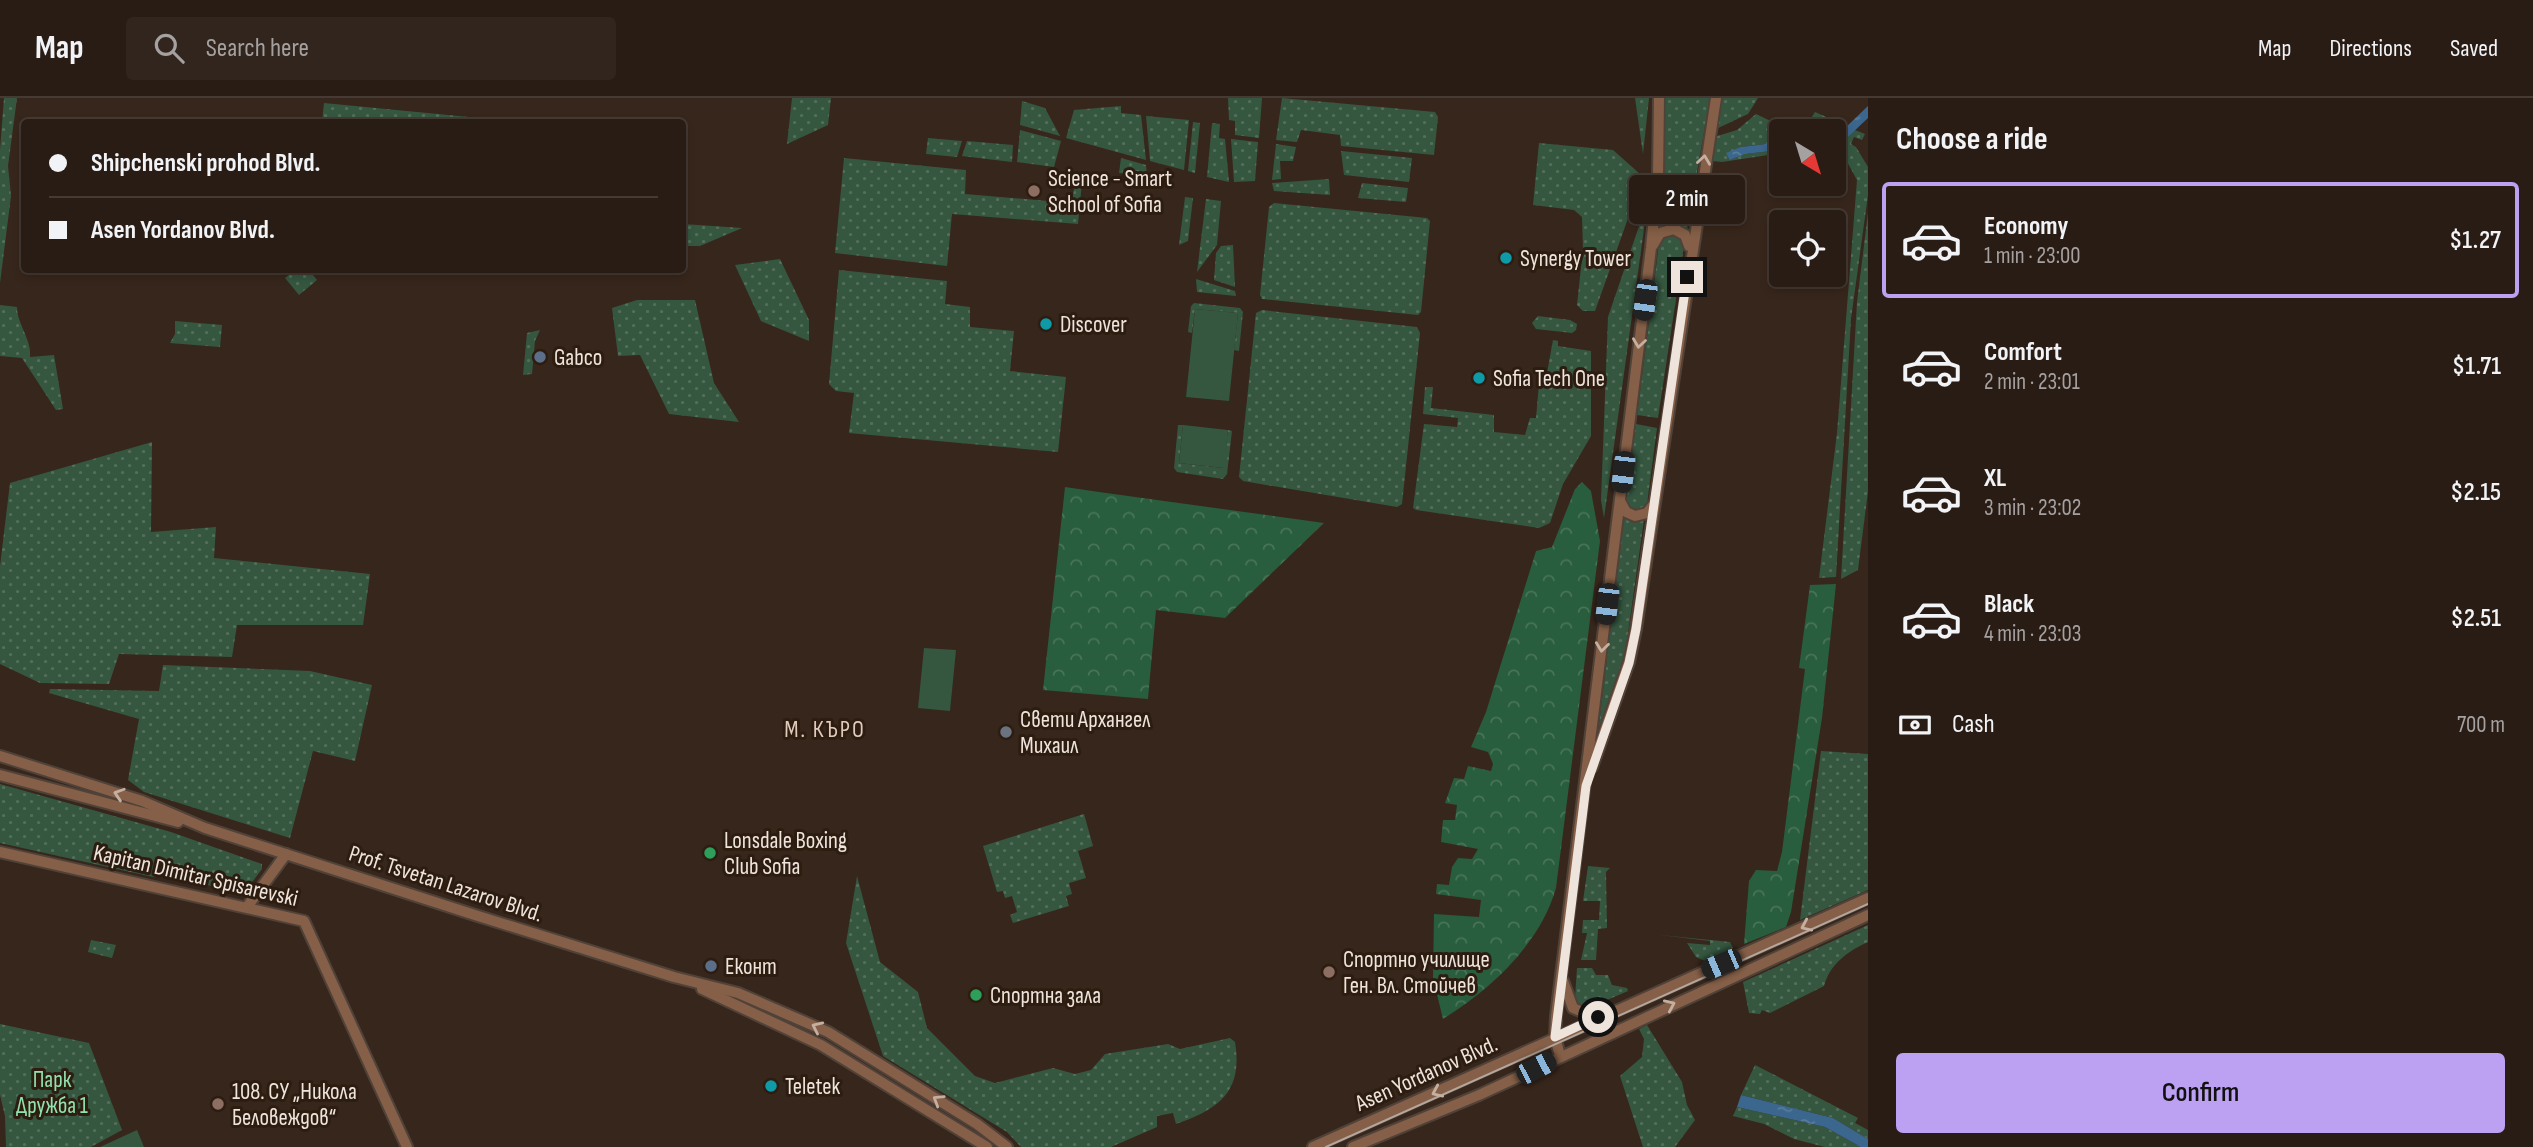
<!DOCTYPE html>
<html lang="en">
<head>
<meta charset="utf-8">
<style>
  body { margin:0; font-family:"Sofia Sans Condensed",sans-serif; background:#31251d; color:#f1f3f6; height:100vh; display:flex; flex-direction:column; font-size:26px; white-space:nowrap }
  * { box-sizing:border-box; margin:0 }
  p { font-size:23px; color:#a5a1a0 }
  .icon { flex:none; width:38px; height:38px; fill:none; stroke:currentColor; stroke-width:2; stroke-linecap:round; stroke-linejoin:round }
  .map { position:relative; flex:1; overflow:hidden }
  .side { display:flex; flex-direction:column; background:#291c14; width:665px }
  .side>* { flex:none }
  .guide { position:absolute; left:21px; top:21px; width:665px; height:154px; border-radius:7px; box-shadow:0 4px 10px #0003,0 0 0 2px #453a34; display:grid; align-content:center; height:154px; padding:0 28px; background:#291c14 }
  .needle { width:46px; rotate:142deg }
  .tools { position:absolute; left:1769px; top:21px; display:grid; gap:14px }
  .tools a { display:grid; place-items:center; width:77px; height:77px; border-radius:7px; background:#291c14; box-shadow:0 4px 10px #0003,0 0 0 2px #453a34; font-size:35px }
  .end { position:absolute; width:32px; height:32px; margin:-16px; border:9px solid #efe4dc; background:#111; box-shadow:0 0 0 4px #111 }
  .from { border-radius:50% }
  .bubble { position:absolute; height:49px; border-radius:7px; background:#291c14; box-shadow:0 4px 10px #0003,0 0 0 2px #453a34; font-size:23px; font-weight:600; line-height:49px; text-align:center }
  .car { position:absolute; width:21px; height:42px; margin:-21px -10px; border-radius:9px; box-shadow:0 0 5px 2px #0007; background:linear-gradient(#222 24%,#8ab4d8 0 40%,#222 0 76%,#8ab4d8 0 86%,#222 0) }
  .guide b { display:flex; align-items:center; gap:24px; height:66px; font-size:26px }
  .guide b+b { border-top:2px solid #453a34 }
  .guide i { width:18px; height:18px; background:#f1f3f6 }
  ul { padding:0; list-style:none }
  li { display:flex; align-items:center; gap:21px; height:116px; margin:0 14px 10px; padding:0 14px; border:4px solid transparent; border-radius:7px }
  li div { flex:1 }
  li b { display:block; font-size:26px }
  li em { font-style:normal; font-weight:600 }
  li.selected { border-color:#bca0f2 }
  li>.icon { width:63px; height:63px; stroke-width:1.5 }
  h2 { padding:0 28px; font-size:32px; line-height:84px }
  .pay { display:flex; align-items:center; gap:18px; height:77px; padding:0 28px; font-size:26px }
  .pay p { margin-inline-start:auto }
  .primary-button { display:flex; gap:14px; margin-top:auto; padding:14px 28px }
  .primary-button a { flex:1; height:80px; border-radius:7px; background:#bca0f2; color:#111; font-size:28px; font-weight:600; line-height:80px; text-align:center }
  header { display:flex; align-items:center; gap:42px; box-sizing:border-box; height:98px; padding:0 35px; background:#291c14; border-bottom:2px solid #453a34 }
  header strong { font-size:33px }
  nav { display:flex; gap:38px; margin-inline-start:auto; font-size:24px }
  .search { width:490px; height:63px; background:#31251d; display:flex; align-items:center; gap:18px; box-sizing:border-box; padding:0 24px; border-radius:7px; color:#a5a1a0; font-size:26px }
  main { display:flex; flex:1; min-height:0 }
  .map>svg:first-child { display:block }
  .grass { fill:url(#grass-dots) }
  .forest { fill:url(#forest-crowns) }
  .pitch { fill:#355740 }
  .water { fill:url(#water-ripples) }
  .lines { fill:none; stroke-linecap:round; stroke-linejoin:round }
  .secondary-casing { stroke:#504239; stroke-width:14 }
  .secondary { stroke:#855f47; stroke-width:10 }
  .tram { stroke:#b4a79e; stroke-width:2 }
  .oneway { stroke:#c5afa0 }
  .route { stroke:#efe4dc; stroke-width:9 }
  .education-dot { fill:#8d6e63; stroke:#2d1d11; stroke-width:2.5 }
  .culture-dot { fill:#0f9aa8; stroke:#2d1d11; stroke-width:2.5 }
  .service-dot { fill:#5c6f8a; stroke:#2d1d11; stroke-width:2.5 }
  .worship-dot { fill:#6b7280; stroke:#2d1d11; stroke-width:2.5 }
  .leisure-dot { fill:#2e9e5b; stroke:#2d1d11; stroke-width:2.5 }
  .labels { text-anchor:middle; stroke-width:6; stroke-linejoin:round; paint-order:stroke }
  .poi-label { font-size:23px; fill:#efe4dc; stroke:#2d1d11; text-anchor:start }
  .street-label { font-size:23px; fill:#efe4dc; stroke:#2d1d11 }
  .park-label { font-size:23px; fill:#91e2ad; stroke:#2d1d11 }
  .neighbourhood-label { font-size:24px; letter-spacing:2px; fill:#e0cabb; stroke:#2d1d11 }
</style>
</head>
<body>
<header>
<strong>Map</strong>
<div class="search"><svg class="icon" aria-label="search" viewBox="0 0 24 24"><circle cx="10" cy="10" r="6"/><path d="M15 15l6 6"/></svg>Search here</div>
<nav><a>Map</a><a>Directions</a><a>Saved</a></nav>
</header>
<main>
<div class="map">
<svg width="1868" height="1049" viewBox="0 0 1868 1049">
  <defs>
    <pattern id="grass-dots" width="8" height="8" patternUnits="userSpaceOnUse" patternTransform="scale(1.75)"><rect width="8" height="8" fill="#355740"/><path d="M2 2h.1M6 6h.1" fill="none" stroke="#536f5b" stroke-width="1.8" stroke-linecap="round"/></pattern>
    <pattern id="forest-crowns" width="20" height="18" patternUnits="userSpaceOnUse" patternTransform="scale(1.75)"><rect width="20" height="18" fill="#285d3d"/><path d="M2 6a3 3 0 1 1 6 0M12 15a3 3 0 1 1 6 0" fill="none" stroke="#487458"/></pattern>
    <pattern id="water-ripples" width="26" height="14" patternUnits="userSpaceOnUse" patternTransform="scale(1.75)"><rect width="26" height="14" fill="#3b668d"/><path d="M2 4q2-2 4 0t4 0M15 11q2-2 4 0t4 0" fill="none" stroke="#587c9c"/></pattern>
  </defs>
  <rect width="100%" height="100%" fill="#37261b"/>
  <!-- grass -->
  <g class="grass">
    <path d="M4,0H17L8,68L11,98L0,185V52Z"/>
    <path d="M792,0H831L828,27L787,46Z"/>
    <path d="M1228,0H1262L1259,40L1235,37V23L1229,22Z"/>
    <path d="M1282,0L1435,14L1438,19L1434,57L1341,48L1340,37L1301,32L1297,44L1276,42Z"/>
    <path d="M1635,0H1649L1643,56Z"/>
    <path d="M1663,0H1710L1687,131L1675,126L1661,129Z"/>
    <path d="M1722,0H1758L1748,16L1716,31Z"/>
    <path d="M1022,3L1045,10L1060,38L1020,27Z"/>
    <path d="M324,5L519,24H322Z"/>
    <path d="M1121,8V15L1141,17L1146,62L1066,40L1074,12Z"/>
    <path d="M1815,14L1847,28L1834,35L1782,33L1781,44L1741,49L1730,62L1745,56L1781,52V55L1722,64L1712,63L1714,39L1737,32L1756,16L1779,27L1782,23L1803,33Z"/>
    <path d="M1146,18L1189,22L1184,72L1150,63Z"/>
    <path d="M1193,24L1200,25L1195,75L1188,73Z"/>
    <path d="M1212,25L1220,26L1219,40L1225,41L1229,84L1207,79Z"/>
    <path d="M1020,32L1061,43L1054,69L1017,64Z"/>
    <path d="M1855,32L1865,36L1862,42L1854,39L1851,46L1856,49L1868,69V97L1851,221L1836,479L1819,480L1837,335L1857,82L1840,51H1834V44Z"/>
    <path d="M928,40L962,43L957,59L926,56Z"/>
    <path d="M1231,41L1258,44L1255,83L1234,84Z"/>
    <path d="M967,43L1013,47L1012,64L962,58Z"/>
    <path d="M1539,45L1613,52L1640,76L1631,112L1595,213H1583L1577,207L1583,151L1582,119L1574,112L1533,107Z"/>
    <path d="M1276,46L1296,49L1293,63H1280L1281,81L1272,82Z"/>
    <path d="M1341,53L1412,60L1409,84L1344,77Z"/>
    <path d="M844,60L966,72L965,96L1072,105L1075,83L1082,84L1078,126L952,116L947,168L835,155Z"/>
    <path d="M1121,60L1146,67L1147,78L1119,75Z"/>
    <path d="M1329,81L1330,97L1274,93L1272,85Z"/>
    <path d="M1362,85L1408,90L1406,104L1358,100Z"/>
    <path d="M1185,99L1193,100L1188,143L1179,147Z"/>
    <path d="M1206,101L1221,103L1217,147L1197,174Z"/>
    <path d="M1648,102L1604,420L1601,402L1608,219Z"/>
    <path d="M1274,105L1427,120L1430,123L1421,214L1418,217L1262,201L1260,197L1269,109Z"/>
    <path d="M1868,115V393L1858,472L1841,481L1857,204Z"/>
    <path d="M683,126L742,130L700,148H683Z"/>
    <path d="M1673,135L1681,140L1684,148L1658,320L1637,317L1659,146L1666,137Z"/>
    <path d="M1233,147L1235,189L1214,182L1216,155L1221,148Z"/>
    <path d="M780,161L809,222V243L761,223L735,167Z"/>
    <path d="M295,172H309L317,182L299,197L285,180Z"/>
    <path d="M839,172L947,183L945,206L970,209V229L1014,233L1010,273L1066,279L1058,354L849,335L854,295L836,293L829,286Z"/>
    <path d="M1196,181L1235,193L1236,198L1197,194Z"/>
    <path d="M637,202H695L714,285L739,324L669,316L640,257L618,258L612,210Z"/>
    <path d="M1194,205L1240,210L1243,214L1239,253L1234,252L1238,215L1195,211L1192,235L1188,234L1191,208Z"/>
    <path d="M0,207L17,209C17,226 32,242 30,259L54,257L63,311L56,312L22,260L0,258Z"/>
    <path d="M1262,212L1417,229L1420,235L1402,406L1397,409L1243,383L1239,379L1256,215Z"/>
    <path d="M1538,218L1570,222L1577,226L1576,232L1572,235L1536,231L1532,225Z"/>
    <path d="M175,223L222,227L220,249L170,245L175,236Z"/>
    <path d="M540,232L535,243L532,276L523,277L527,235Z"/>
    <path d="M1553,242L1558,243V248L1591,253V338L1563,386L1550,425L1539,430L1416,412L1413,410L1424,326L1457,329L1458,320L1423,316L1425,289H1433L1431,310L1494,317V334L1525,337L1530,320H1536L1539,286H1545Z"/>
    <path d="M1636,326L1657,330L1647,406L1643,412L1635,414L1629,410L1626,401Z"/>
    <path d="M1178,327H1183L1179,365L1223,370L1228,332L1232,333L1227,376L1223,381L1177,374L1174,370Z"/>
    <path d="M152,344L151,434L216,429L214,460L370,476L363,527H237L232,559L119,556L109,586L40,585L0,566V468L10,385Z"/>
    <path d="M1624,418L1632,422H1644L1625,556L1598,634Z"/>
    <path d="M163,567L310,573L372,587L355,663L313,653L290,740L144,694L128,682L139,621L49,595L50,591L159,593Z"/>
    <path d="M1821,653L1868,656V792L1800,822Z"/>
    <path d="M0,686L171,734L262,766V771L246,792C226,800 186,773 153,779L0,745Z"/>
    <path d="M1084,716L1093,748L1078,753L1086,780L1069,785L1072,796L1066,798L1069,808L1013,825L1010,817L1017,814L1012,798L1005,800L1003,793L997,794L983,748Z"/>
    <path d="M1588,768L1610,770L1606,774L1607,830L1598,831L1596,862H1581L1587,835H1582L1583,822H1599L1600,803H1583Z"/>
    <path d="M857,778L880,864L918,894L927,930L975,978L995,985L1053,970L1075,976L1091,972L1105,956L1168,946L1180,951L1230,940L1235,944C1243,993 1220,1011 1176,1026L1173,1015L1157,1018V1029L1111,1049H1021L1007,1034L883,958L846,845Z"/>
    <path d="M1868,827V844C1848,853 1830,866 1824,888L1770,915L1762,912L1760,916L1749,915L1743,884Z"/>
    <path d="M1660,837L1730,844L1733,850L1705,863L1696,859L1687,845L1710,847V843Z"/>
    <path d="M91,842L116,847L112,860L88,854Z"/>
    <path d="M1577,870H1592L1596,877H1608L1612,887L1627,890L1628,893L1593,908H1580L1575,900Z"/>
    <path d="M0,926L89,945L122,1032L91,1049H6L5,1018L0,997Z"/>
    <path d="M1647,927L1682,984L1687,1007L1695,1022L1675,1049H1643L1620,978L1642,959L1644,941L1639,931Z"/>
    <path d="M1755,967L1858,1020L1855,1025L1868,1032V1041L1833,1020L1741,997Z"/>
    <path d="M1737,1009L1825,1029L1861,1049H1825L1794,1041L1764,1026L1733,1018Z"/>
  </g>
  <!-- forest -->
  <g class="forest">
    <path d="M1582,384L1591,393L1600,443L1556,790C1540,846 1491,891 1443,921L1433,880L1434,816L1479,819L1481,802L1436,796L1437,786L1449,787L1452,769L1458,760L1472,761L1478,751L1441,744L1443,722H1455L1457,707L1445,705L1454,680L1464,681L1468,668L1491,673L1493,666L1488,654L1471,649L1486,614L1536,453L1552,449L1575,391Z"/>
    <path d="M1065,389L1099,394L1324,425L1225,520L1156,512L1148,601L1043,592Z"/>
    <path d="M1836,486L1822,620L1791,814L1786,829L1744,846L1749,783L1756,772L1777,773L1782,754L1805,571L1799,570L1810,487Z"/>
  </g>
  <!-- pitch -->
  <g class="pitch">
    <path d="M1195,211L1238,215L1229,303L1186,299Z"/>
    <path d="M1183,327L1228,332L1224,370L1179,365Z"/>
    <path d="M924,550L956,552L950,613L918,610Z"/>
    <path d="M137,1032L144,1049H100Z"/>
  </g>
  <!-- water -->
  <g class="water">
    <path d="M1868,8V20L1849,38L1834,44V35L1845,30Z"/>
    <path d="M1781,44V52L1745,56L1730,62L1726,55L1741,49Z"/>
    <path d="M1741,997L1833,1020L1868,1041V1049H1861L1825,1029L1737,1009Z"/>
  </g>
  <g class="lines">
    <defs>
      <g id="secondary">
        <path d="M1653,147L1660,135L1674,131L1685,137L1689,148"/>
        <path d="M1620,403L1626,414L1635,418L1647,415L1654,406"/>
        <path d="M0,658L142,703L205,730L478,818L674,879L738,895L828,934L977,1026L1007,1049"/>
        <path d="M1592,669L1629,564L1636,531L1716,0"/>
        <path d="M0,677L178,724"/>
        <path d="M0,754L304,823L407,1049"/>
        <path d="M247,809L286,756"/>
        <path d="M1563,883L1573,910L1585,915L1600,914"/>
        <path d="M702,891L821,947L987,1049"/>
        <path d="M1560,958L1555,939L1556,918L1651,150L1658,80L1659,0"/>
        <path d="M1313,1049L1868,800"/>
        <path d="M1353,1049L1479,997L1868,817"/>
      </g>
    </defs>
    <!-- secondary casing -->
    <use href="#secondary" class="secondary-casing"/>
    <!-- secondary -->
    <use href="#secondary" class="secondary"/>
    <!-- tram -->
    <path class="tram" d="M1326,1049L1868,806"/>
  </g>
  <!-- one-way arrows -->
  <defs><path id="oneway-chevron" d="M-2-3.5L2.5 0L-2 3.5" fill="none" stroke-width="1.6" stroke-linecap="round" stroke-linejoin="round" transform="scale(1.75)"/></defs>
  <g class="oneway">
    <use href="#oneway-chevron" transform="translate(1704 62) rotate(-82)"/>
    <use href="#oneway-chevron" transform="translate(1639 245) rotate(98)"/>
    <use href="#oneway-chevron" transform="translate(1602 549) rotate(97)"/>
    <use href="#oneway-chevron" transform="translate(119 696) rotate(-162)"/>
    <use href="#oneway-chevron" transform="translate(1806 828) rotate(156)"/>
    <use href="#oneway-chevron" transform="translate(1670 907) rotate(-24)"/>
    <use href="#oneway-chevron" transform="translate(817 929) rotate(-155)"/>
    <use href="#oneway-chevron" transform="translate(1437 994) rotate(156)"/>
    <use href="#oneway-chevron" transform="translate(938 1002) rotate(-148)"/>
  </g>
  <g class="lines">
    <!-- route -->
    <path class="route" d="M1598,919L1555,939L1586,688L1629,565L1636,531L1687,179"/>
  </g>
  <!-- markers -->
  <g class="education-dot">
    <circle cx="1034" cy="93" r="7"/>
    <circle cx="1329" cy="874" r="7"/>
    <circle cx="218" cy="1006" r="7"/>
  </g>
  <g class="culture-dot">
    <circle cx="1506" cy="160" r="7"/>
    <circle cx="1046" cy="226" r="7"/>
    <circle cx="1479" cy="280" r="7"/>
    <circle cx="771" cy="988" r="7"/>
  </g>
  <g class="service-dot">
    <circle cx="540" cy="259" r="7"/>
    <circle cx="711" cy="868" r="7"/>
  </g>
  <circle class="worship-dot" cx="1006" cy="634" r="7"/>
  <g class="leisure-dot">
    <circle cx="710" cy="755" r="7"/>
    <circle cx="976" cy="897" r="7"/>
  </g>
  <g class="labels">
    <!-- poi labels -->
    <g class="poi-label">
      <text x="1048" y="88">Science - Smart<tspan x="1048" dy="26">School of Sofia</tspan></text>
      <text x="1520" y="168">Synergy Tower</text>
      <text x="1060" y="234">Discover</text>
      <text x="554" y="267">Gabco</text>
      <text x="1493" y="288">Sofia Tech One</text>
      <text x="1020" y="629">Свети Архангел<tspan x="1020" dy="26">Михаил</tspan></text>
      <text x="724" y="750">Lonsdale Boxing<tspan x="724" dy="26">Club Sofia</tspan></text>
      <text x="1343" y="869">Спортно училище<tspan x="1343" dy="26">Ген. Вл. Стойчев</tspan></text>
      <text x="725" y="876">Еконт</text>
      <text x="990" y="905">Спортна зала</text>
      <text x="785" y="996">Teletek</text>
      <text x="232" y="1001">108. СУ „Никола<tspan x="232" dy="26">Беловеждов“</tspan></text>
    </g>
    <!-- street labels -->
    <g class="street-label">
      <text transform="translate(196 777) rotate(13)" y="8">Kapitan Dimitar Spisarevski</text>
      <text transform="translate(446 785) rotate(18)" y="8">Prof. Tsvetan Lazarov Blvd.</text>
      <text transform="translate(1426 975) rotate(-24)" y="8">Asen Yordanov Blvd.</text>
    </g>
    <!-- park labels -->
    <g class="park-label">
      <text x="52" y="989">Парк<tspan x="52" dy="26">Дружба 1</tspan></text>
    </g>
    <!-- neighbourhood labels -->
    <g class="neighbourhood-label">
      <text x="825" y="639">М. КЪРО</text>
    </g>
  </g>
</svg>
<div class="tools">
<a><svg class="needle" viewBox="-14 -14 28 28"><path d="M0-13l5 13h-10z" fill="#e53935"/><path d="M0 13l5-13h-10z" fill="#a5a1a0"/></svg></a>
<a><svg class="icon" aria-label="locate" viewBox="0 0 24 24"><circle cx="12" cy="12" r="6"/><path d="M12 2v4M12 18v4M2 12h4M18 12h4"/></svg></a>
</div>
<i class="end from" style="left:1598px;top:919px"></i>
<i class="end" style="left:1687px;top:179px"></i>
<div class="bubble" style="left:1629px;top:77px;width:116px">2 min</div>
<i class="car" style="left:1645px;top:202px;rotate:188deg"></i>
<i class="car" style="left:1623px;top:374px;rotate:187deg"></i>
<i class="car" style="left:1607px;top:506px;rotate:187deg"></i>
<i class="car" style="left:1721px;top:866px;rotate:247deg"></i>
<i class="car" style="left:1536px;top:970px;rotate:63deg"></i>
<div class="guide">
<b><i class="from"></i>Shipchenski prohod Blvd.</b>
<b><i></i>Asen Yordanov Blvd.</b>
</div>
</div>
<section class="side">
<h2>Choose a ride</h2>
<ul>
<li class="selected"><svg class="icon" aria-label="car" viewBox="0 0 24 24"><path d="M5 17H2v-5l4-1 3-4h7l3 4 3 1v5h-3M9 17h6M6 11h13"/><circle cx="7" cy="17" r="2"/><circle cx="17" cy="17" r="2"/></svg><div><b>Economy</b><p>1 min · 23:00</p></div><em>$1.27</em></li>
<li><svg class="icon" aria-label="car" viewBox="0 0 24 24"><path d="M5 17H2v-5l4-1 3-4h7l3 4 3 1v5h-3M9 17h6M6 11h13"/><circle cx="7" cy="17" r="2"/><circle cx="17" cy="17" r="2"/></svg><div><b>Comfort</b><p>2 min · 23:01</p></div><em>$1.71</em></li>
<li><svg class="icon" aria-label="car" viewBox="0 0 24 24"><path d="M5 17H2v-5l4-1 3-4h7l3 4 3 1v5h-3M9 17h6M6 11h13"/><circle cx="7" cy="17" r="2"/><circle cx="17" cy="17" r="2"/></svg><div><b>XL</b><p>3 min · 23:02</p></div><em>$2.15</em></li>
<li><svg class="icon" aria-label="car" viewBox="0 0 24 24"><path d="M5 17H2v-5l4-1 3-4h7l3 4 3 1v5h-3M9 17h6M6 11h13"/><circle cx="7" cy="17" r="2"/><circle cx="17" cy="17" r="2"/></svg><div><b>Black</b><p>4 min · 23:03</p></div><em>$2.51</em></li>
</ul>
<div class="pay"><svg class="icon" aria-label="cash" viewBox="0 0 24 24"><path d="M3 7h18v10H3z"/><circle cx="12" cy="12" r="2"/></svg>Cash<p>700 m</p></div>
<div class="primary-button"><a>Confirm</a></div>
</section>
</main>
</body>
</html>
